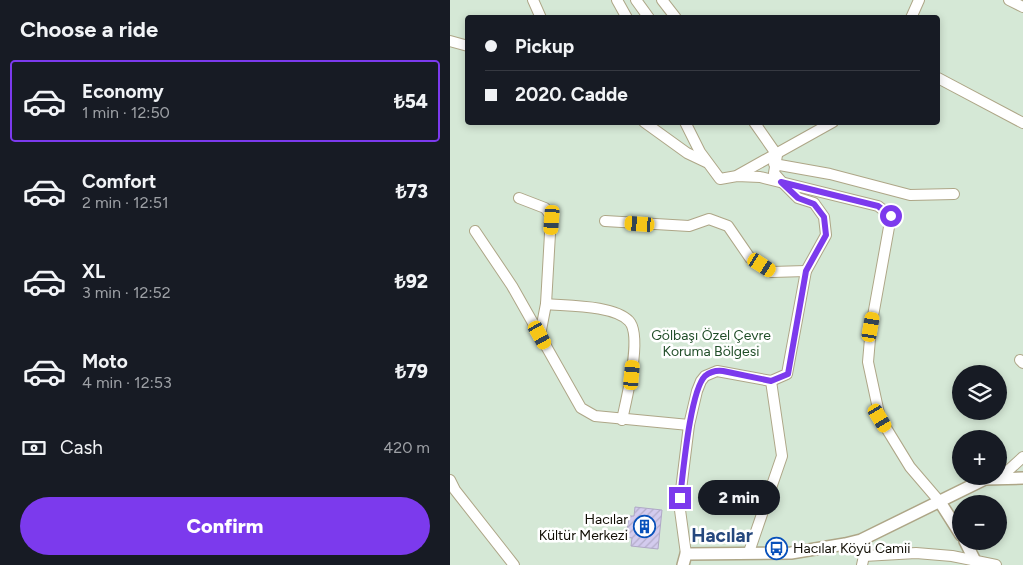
<!DOCTYPE html>
<html lang="en">
<head>
<meta charset="utf-8">
<style>
  body { margin:0; font-family:Figtree,sans-serif; background:#20242c; color:#f1f3f6; height:100vh; display:flex; flex-direction:column; font-size:19px; white-space:nowrap }
  * { box-sizing:border-box; margin:0 }
  p { font-size:16px; color:#9ea1a6 }
  .icon { flex:none; width:28px; height:28px; fill:none; stroke:currentColor; stroke-width:2; stroke-linecap:round; stroke-linejoin:round }
  .map { position:relative; flex:1; overflow:hidden }
  .sheet { display:flex; flex-direction:column; background:#171b24; width:450px }
  .sheet>* { flex:none }
  .guide { position:absolute; left:15px; top:15px; width:475px; height:110px; border-radius:5px; box-shadow:0 2px 8px #0003; display:grid; align-content:center; height:110px; padding:0 20px; background:#171b24 }
  .tools { position:absolute; left:502px; top:365px; display:grid; gap:10px }
  .tools a { display:grid; place-items:center; width:55px; height:55px; border-radius:50%; background:#171b24; box-shadow:0 2px 8px #0003; font-size:25px }
  .end { position:absolute; width:22px; height:22px; margin:-11px; border:6px solid #7c3aed; background:#fff; box-shadow:0 0 0 2px #fff }
  .from { border-radius:50% }
  .bubble { position:absolute; height:35px; border-radius:18px; background:#171b24; box-shadow:0 2px 8px #0003; font-size:16px; font-weight:800; line-height:35px; text-align:center }
  .car { position:absolute; width:15px; height:30px; margin:-15px -8px; border-radius:6px; box-shadow:0 0 4px 1px #0007; background:linear-gradient(#f5c518 24%,#345 0 40%,#f5c518 0 76%,#345 0 86%,#f5c518 0) }
  .guide b { display:flex; align-items:center; gap:18px; height:48px; font-size:19px }
  .guide b+b { border-top:1px solid #363941 }
  .guide i { width:12px; height:12px; background:#f1f3f6 }
  ul { padding:0; list-style:none }
  li { display:flex; align-items:center; gap:15px; height:82px; margin:0 10px 8px; padding:0 10px; border:2px solid transparent; border-radius:5px }
  li div { flex:1 }
  li b { display:block; font-size:19px }
  li em { font-style:normal; font-weight:800 }
  li.on { border-color:#7c3aed }
  li>.icon { width:45px; height:45px; stroke-width:1.5 }
  h2 { padding:0 20px; font-size:22px; line-height:60px }
  .pay { display:flex; align-items:center; gap:12px; height:55px; padding:0 20px; font-size:19px }
  .pay p { margin-inline-start:auto }
  .cta { display:flex; gap:10px; margin-top:auto; padding:10px 20px }
  .cta a { flex:1; height:58px; border-radius:30px; background:#7c3aed; color:#fff; font-size:20px; font-weight:800; line-height:58px; text-align:center }
  main { display:flex; flex:1; min-height:0 }
  .map>svg:first-child { display:block }
  .park { fill:#d5e8d6; fill-rule:evenodd }
  .building { fill:url(#building-hatch); stroke:#afa8c6 }
  .lines { fill:none; stroke-linecap:round; stroke-linejoin:round }
  .minor-casing { stroke:#aea687; stroke-width:12 }
  .tertiary-casing { stroke:#aea687; stroke-width:14 }
  .minor { stroke:#fff; stroke-width:10 }
  .tertiary { stroke:#fff; stroke-width:11 }
  .route { stroke:#7c3aed; stroke-width:6 }
  .labels { text-anchor:middle; stroke-width:5; stroke-linejoin:round; paint-order:stroke }
  .park-label { font-size:14px; fill:#214e29; stroke:#fff }
  .poi-label { font-size:14px; fill:#100d03; stroke:#fff; text-anchor:end }
  .district-label { font-size:19px; font-weight:bold; fill:#25477d; stroke:#fff }
</style>
</head>
<body>
<main>
<section class="sheet">
<h2>Choose a ride</h2>
<ul>
<li class="on"><svg class="icon" aria-label="car" viewBox="0 0 24 24"><path d="M5 17H2v-5l4-1 3-4h7l3 4 3 1v5h-3M9 17h6M6 11h13"/><circle cx="7" cy="17" r="2"/><circle cx="17" cy="17" r="2"/></svg><div><b>Economy</b><p>1 min · 12:50</p></div><em>₺54</em></li>
<li><svg class="icon" aria-label="car" viewBox="0 0 24 24"><path d="M5 17H2v-5l4-1 3-4h7l3 4 3 1v5h-3M9 17h6M6 11h13"/><circle cx="7" cy="17" r="2"/><circle cx="17" cy="17" r="2"/></svg><div><b>Comfort</b><p>2 min · 12:51</p></div><em>₺73</em></li>
<li><svg class="icon" aria-label="car" viewBox="0 0 24 24"><path d="M5 17H2v-5l4-1 3-4h7l3 4 3 1v5h-3M9 17h6M6 11h13"/><circle cx="7" cy="17" r="2"/><circle cx="17" cy="17" r="2"/></svg><div><b>XL</b><p>3 min · 12:52</p></div><em>₺92</em></li>
<li><svg class="icon" aria-label="car" viewBox="0 0 24 24"><path d="M5 17H2v-5l4-1 3-4h7l3 4 3 1v5h-3M9 17h6M6 11h13"/><circle cx="7" cy="17" r="2"/><circle cx="17" cy="17" r="2"/></svg><div><b>Moto</b><p>4 min · 12:53</p></div><em>₺79</em></li>
</ul>
<div class="pay"><svg class="icon" aria-label="cash" viewBox="0 0 24 24"><path d="M3 7h18v10H3z"/><circle cx="12" cy="12" r="2"/></svg>Cash<p>420 m</p></div>
<div class="cta"><a>Confirm</a></div>
</section>
<div class="map">
<svg width="573" height="565" viewBox="0 0 573 565">
  <defs>
    <pattern id="building-hatch" width="6" height="6" patternUnits="userSpaceOnUse" patternTransform="scale(1.25)"><rect width="6" height="6" fill="#d3cbee"/><path d="M-1 1l2-2M0 6l6-6M5 7l2-2" fill="none" stroke="#b4adca"/></pattern>
  </defs>
  <rect width="100%" height="100%" fill="#fffae6"/>
  <!-- park -->
  <path class="park" d="M0,0H573V565H0ZM18,18H488V122H18ZM511,374H549V411H511ZM511,439H549V476H511ZM511,504H549V541H511Z"/>
  <!-- building -->
  <path class="building" d="M185,507L212,510L208,549L181,546L182,538L176,537L179,516H184Z"/>
  <g class="lines">
    <defs>
      <g id="minor">
        <path d="M83,0L91,18"/>
        <path d="M167,0L177,18"/>
        <path d="M186,0L199,18"/>
        <path d="M212,0L226,18"/>
        <path d="M559,0L573,7"/>
        <path d="M461,18L469,0"/>
        <path d="M0,41L18,46"/>
        <path d="M488,78L573,123"/>
        <path d="M194,122L237,153L256,162"/>
        <path d="M235,122L250,152L270,179L287,176L310,177L428,206L441,216L421,327L418,362L430,418L460,467L490,502"/>
        <path d="M324,164L380,174L460,195L504,194"/>
        <path d="M288,175L383,122"/>
        <path d="M69,198L95,208L101,216L96,304L90,335"/>
        <path d="M155,221L239,226L259,219L278,226L300,258L322,272L356,271"/>
        <path d="M25,231L62,286L131,408L145,416L239,425"/>
        <path d="M96,304C118,306 164,305 179,321C193,336 176,400 172,420"/>
        <path d="M570,360L573,363"/>
        <path d="M550,478L573,457"/>
        <path d="M0,480L5,490L64,565"/>
        <path d="M411,540L414,556L412,565"/>
        <path d="M299,552L332,456L321,381"/>
        <path d="M236,554L230,510V498L239,425L247,391L251,381L255,376L267,371L321,381L337,374L356,271L376,235L374,217L364,203L348,198L331,181L324,173L327,155L304,122"/>
        <path d="M414,556L466,553L502,556L546,565"/>
      </g>
      <g id="tertiary">
        <path d="M490,502L511,535"/>
        <path d="M515,541L527,565"/>
        <path d="M233,565L236,554L341,553L395,544L411,540L535,479L573,478"/>
      </g>
    </defs>
    <!-- minor casing -->
    <use href="#minor" class="minor-casing"/>
    <!-- tertiary casing -->
    <use href="#tertiary" class="tertiary-casing"/>
    <!-- minor -->
    <use href="#minor" class="minor"/>
    <!-- tertiary -->
    <use href="#tertiary" class="tertiary"/>
  </g>
  <g class="lines">
    <!-- route -->
    <path class="route" d="M230,498C233,474 240,391 255,376C260,372 266,370 273,371L321,381L338,374L356,271L376,235L374,217L364,204L348,198L331,182L428,206L441,216"/>
  </g>
  <!-- icons -->
  <defs>
    <symbol id="building-ring" viewBox="-11 -11 22 22"><circle r="9.5" fill="#fff" stroke="#0851bb" stroke-width="1.5"/><path d="M-4-6H4V6H1V3H-1V6H-4ZM-2.5-4.3h1.7v1.8h-1.7ZM.8-4.3h1.7v1.8H.8ZM-2.5-1h1.7V.8h-1.7ZM.8-1h1.7V.8H.8Z" fill="#0851bb"/></symbol>
    <symbol id="bus-ring" viewBox="-11 -11 22 22"><circle r="9.5" fill="#fff" stroke="#0851bb" stroke-width="1.5"/><path d="M-5-6H5V4H4V6H2V4H-2V6H-4V4H-5ZM-3.5-4V0h7V-4ZM-3.5 1.2v1.5H-2V1.2ZM2 1.2v1.5H3.5V1.2Z" fill="#0851bb"/></symbol>
  </defs>
  <g fill-rule="evenodd">
    <use href="#building-ring" x="182" y="514" width="25" height="25"/>
    <use href="#bus-ring" x="314" y="536" width="25" height="25"/>
  </g>
  <g class="labels">
    <!-- park labels -->
    <g class="park-label">
      <text x="261" y="340">Gölbaşı Özel Çevre<tspan x="261" dy="16">Koruma Bölgesi</tspan></text>
    </g>
    <!-- poi labels -->
    <g class="poi-label">
      <text x="178" y="524">Hacılar<tspan x="178" dy="16">Kültür Merkezi</tspan></text>
      <text x="343" y="553" text-anchor="start">Hacılar Köyü Camii</text>
    </g>
    <!-- district labels -->
    <g class="district-label">
      <text x="272" y="542">Hacılar</text>
    </g>
  </g>
</svg>
<div class="tools">
<a><svg class="icon" aria-label="layers" viewBox="0 0 24 24"><path d="M12 4l9 5-9 5-9-5zM3 14l9 5 9-5"/></svg></a>
<a>+</a>
<a>−</a>
</div>
<i class="end from" style="left:441px;top:216px"></i>
<i class="end" style="left:230px;top:498px"></i>
<div class="bubble" style="left:248px;top:480px;width:82px">2 min</div>
<i class="car" style="left:102px;top:220px;rotate:184deg"></i>
<i class="car" style="left:190px;top:224px;rotate:274deg"></i>
<i class="car" style="left:312px;top:265px;rotate:123deg"></i>
<i class="car" style="left:421px;top:327px;rotate:10deg"></i>
<i class="car" style="left:90px;top:335px;rotate:151deg"></i>
<i class="car" style="left:182px;top:375px;rotate:5deg"></i>
<i class="car" style="left:430px;top:418px;rotate:149deg"></i>
<div class="guide">
<b><i class="from"></i>Pickup</b>
<b><i></i>2020. Cadde</b>
</div>
</div>
</main>
</body>
</html>
